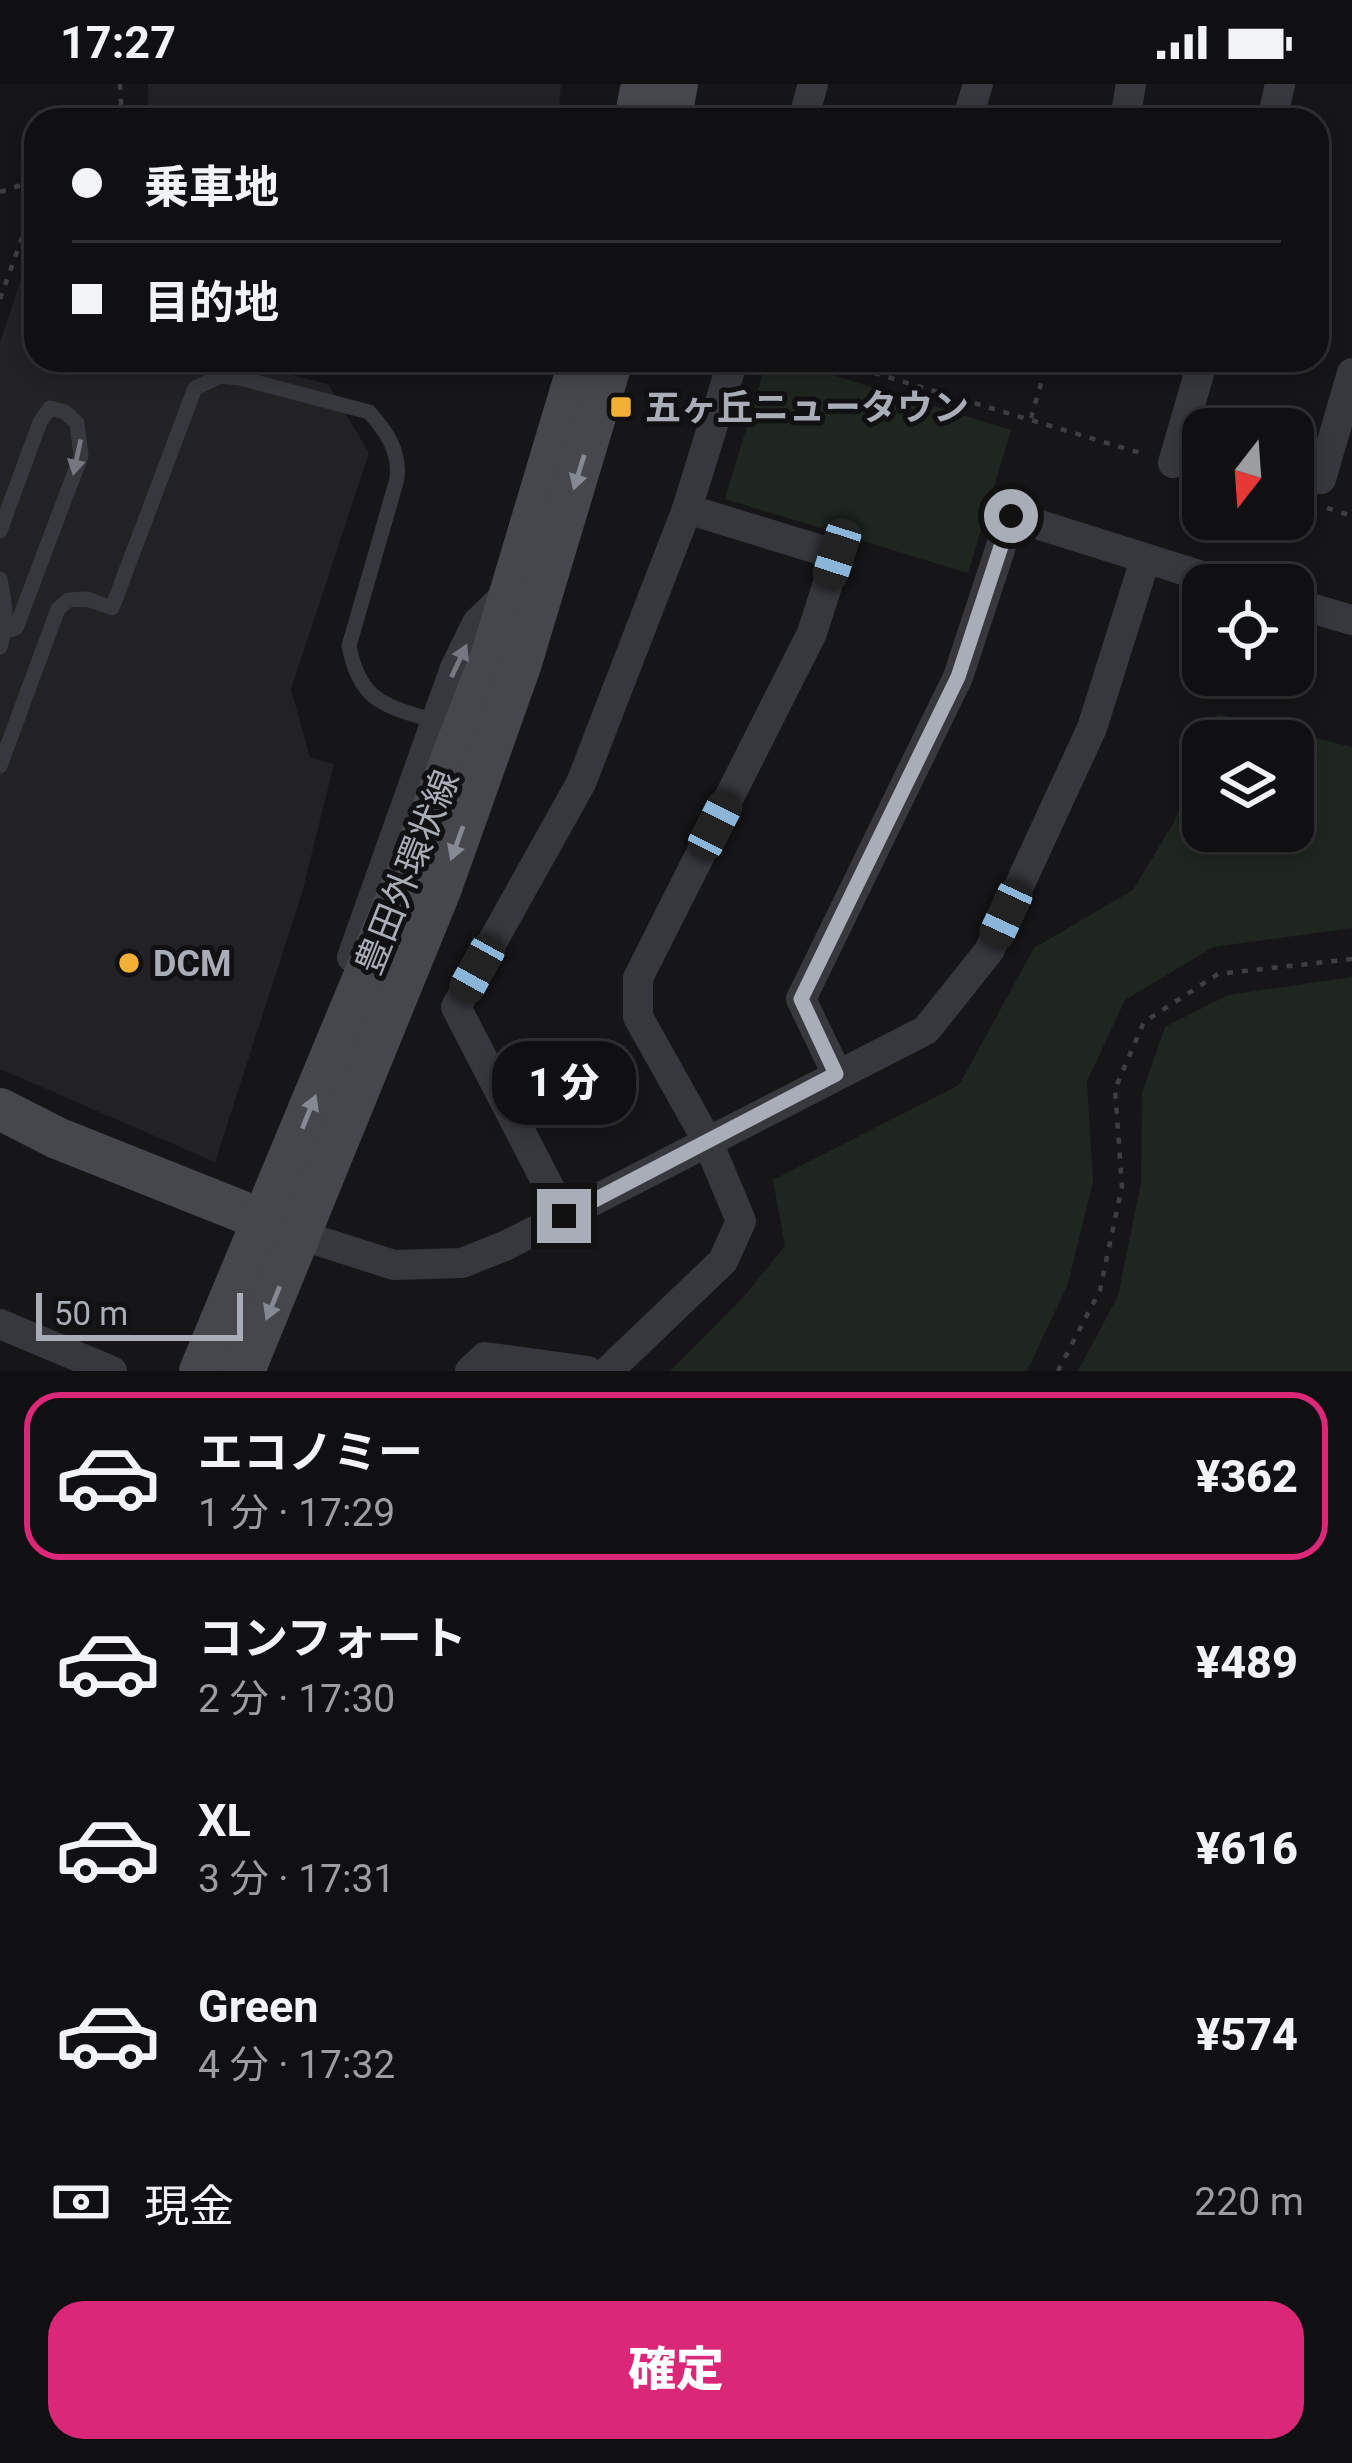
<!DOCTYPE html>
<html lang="ja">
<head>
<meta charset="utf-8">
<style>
  body { margin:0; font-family:Roboto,"Noto Sans JP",sans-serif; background:#19191b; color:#f1f3f6; height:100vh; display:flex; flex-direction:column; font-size:45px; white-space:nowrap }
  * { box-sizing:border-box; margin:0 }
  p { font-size:39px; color:#9c9d9f }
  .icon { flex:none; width:66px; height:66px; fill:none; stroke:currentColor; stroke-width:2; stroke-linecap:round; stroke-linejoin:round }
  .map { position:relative; height:1287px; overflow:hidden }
  .sheet { display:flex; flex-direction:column; background:#101012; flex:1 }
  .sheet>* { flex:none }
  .top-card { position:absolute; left:24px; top:24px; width:1305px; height:264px; border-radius:36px; box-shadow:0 6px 18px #0003,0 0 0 3px #303032; display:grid; align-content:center; height:264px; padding:0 48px; background:#101012 }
  .needle { width:78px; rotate:197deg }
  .tools { position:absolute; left:1182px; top:324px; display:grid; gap:24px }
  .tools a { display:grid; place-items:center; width:132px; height:132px; border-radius:24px; background:#101012; box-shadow:0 6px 18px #0003,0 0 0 3px #303032; font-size:60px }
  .scale { position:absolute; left:36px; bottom:30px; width:207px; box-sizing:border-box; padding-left:12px; border:6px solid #a8adb8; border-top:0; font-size:33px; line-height:42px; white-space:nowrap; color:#a8adb8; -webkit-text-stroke:9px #111113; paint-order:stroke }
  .end { position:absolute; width:54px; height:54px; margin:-27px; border:15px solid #a8adb8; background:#111; box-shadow:0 0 0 6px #111 }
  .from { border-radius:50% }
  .bubble { position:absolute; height:84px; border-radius:36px; background:#101012; box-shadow:0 6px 18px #0003,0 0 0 3px #303032; font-size:39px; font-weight:800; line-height:84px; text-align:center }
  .car { position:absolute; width:36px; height:72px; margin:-36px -18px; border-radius:15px; box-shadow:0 0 9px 3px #0007; background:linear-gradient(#222 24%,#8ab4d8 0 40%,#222 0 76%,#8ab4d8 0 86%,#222 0) }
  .top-card b { display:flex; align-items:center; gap:42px; height:114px; font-size:45px }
  .top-card b+b { border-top:3px solid #303032 }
  .top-card i { width:30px; height:30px; background:#f1f3f6 }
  ul { padding:21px 0 0; list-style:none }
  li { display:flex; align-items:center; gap:36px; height:168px; margin:0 24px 18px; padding:0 24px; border:6px solid transparent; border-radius:36px }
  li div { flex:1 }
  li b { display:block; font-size:45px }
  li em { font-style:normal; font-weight:800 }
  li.current { border-color:#db2777 }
  li>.icon { width:108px; height:108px; stroke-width:1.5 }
  .pay { display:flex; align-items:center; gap:30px; height:132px; padding:0 48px; font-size:45px }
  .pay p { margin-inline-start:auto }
  .action { display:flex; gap:24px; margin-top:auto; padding:24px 48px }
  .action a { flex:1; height:138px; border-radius:36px; background:#db2777; color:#fff; font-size:48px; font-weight:800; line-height:138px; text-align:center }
  .status { display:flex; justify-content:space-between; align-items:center; height:84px; padding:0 60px; background:#101012; direction:ltr }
  .status svg { height:33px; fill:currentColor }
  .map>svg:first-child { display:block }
  .built { fill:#222225 }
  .green { fill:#1e261f }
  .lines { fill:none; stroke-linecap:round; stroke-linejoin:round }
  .path { stroke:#3d3f44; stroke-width:4.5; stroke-dasharray:6 9; stroke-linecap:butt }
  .lane { stroke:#37383d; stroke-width:15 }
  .street { stroke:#37383d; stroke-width:30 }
  .secondary { stroke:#45474d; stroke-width:42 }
  .oneway { fill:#757881 }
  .oneway2 { fill:#858993 }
  .route { stroke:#a8adb8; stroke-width:15 }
  .poi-dot { fill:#f2b134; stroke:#111113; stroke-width:4.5 }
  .labels { text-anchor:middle; stroke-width:10; stroke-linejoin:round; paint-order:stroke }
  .poi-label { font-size:36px; font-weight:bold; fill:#a8adb8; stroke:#111113; text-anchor:start }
  .street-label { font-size:36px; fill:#a8adb8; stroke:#111113 }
</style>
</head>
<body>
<div class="status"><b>17:27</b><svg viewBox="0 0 49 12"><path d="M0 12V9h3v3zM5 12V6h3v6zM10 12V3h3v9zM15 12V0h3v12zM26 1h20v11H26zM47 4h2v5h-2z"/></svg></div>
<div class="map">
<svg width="1352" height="1287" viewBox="0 0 1352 1287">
  <rect width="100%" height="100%" fill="#161618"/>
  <!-- built -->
  <g class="built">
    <path d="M148,0H561L558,36H148Z"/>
    <path d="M34,157L36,276H229L328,300L369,369L291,605L310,674L334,680L302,809L215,1078L0,985V258Z"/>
  </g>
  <!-- green -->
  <g class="green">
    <path d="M767,276H784L1011,346L968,489L725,415Z"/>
    <path d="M1217,630L1352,663V844L1213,863L1125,916L1087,997L1093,1098L1068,1200L1027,1287H670L746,1210L785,1162L773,1096L959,1001L1034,864L1133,806L1174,738L1203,666V747H1293V657H1207Z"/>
    <path d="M1352,893V1287H1078L1118,1212L1141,1099L1142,1009L1165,943L1228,911Z"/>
  </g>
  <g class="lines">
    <!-- path -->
    <g class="path">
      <path d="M120,0L122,36"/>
      <path d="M0,108L36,96"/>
      <path d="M0,215L36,115"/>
      <path d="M831,276L1147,371"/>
      <path d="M1031,334L1048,276"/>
      <path d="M1327,424L1352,432"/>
      <path d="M1058,1287L1100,1206L1122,1102L1115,1005L1144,938L1218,890L1352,875"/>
    </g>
    <!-- lane -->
    <g class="lane">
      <path d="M0,447L40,338L50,324L65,328L77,339L81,372L16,544L5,548"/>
      <path d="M0,495C5,519 8,539 0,563"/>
      <path d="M0,682L58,525L68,516L87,515L112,524L195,304L221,292L240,294L369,328C387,348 400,367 397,395L349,562C360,618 384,621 434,637"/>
    </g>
    <!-- street -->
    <g class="street">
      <path d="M803,36L813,0"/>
      <path d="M967,36L978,0"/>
      <path d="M1125,36L1131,0"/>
      <path d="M1272,36L1280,0"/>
      <path d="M1173,379L1203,276"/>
      <path d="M1293,387L1321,395L1352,289"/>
      <path d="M1293,519L1352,536"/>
      <path d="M352,873L455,584L477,539L509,508"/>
      <path d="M837,990L801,915L958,593L1011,432L1231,501"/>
      <path d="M564,1132L456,923L581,699L687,425L733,276"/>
      <path d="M300,1151L394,1181L462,1179L507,1161L926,946L989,867L1092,644L1145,476"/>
      <path d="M0,1240L112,1287"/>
      <path d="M470,1287L485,1273L588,1287"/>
      <path d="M608,1287L723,1177L741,1137L708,1058L638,933V894L812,549L837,471L687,425"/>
    </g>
    <!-- secondary -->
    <g class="secondary">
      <path d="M635,36L642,0"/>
      <path d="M670,36L677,0"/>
      <path d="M0,1025L57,1054L288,1146"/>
      <path d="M200,1287L413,775L492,570L580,276"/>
      <path d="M244,1287L441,804L521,579L612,276"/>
    </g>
  </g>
  <!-- one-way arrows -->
  <defs><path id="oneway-solid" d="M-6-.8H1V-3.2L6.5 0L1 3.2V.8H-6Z" transform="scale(3)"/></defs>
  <g class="oneway">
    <use href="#oneway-solid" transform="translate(77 373) rotate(102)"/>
    <use href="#oneway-solid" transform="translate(459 577) rotate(-65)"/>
  </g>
  <g class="oneway2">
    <use href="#oneway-solid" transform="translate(579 388) rotate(107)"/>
    <use href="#oneway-solid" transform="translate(457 759) rotate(110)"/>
    <use href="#oneway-solid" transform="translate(309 1028) rotate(-68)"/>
    <use href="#oneway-solid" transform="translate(273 1219) rotate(112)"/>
  </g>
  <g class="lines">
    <!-- route -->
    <path class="route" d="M564,1132L836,990L801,915L958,593L1011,432"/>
  </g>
  <!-- markers -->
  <g class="poi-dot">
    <rect x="609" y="311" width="24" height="24" rx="6"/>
    <circle cx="129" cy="879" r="12"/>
  </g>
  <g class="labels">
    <!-- poi labels -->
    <g class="poi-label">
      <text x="645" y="336">五ヶ丘ニュータウン</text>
      <text x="153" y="892">DCM</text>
    </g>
    <!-- street labels -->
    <g class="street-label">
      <text transform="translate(407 788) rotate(-68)" y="13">豊田外環状線</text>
    </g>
  </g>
</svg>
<div class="tools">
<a><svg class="needle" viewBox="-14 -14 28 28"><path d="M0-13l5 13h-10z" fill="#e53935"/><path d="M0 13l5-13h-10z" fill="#9c9d9f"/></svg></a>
<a><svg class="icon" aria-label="locate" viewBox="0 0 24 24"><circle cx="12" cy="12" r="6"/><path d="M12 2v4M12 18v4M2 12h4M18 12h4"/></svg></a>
<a><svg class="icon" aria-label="layers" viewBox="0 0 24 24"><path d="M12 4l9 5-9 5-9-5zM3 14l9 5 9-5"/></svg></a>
</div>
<div class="scale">50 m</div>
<i class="end from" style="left:1011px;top:432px"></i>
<i class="end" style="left:564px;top:1132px"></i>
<div class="bubble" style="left:492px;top:957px;width:144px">1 分</div>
<i class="car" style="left:837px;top:470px;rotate:198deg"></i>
<i class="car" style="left:715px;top:741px;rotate:27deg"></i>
<i class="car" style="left:1006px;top:830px;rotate:205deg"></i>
<i class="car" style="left:477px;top:885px;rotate:209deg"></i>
<div class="top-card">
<b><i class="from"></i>乗車地</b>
<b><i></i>目的地</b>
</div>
</div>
<section class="sheet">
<ul>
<li class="current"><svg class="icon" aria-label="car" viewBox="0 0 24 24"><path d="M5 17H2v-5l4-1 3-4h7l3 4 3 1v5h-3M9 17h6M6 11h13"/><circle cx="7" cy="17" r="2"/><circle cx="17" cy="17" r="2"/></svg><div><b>エコノミー</b><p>1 分 · 17:29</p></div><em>¥362</em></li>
<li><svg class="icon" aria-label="car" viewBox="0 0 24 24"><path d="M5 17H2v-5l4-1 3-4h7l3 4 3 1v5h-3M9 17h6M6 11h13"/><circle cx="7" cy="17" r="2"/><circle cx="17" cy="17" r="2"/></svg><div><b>コンフォート</b><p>2 分 · 17:30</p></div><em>¥489</em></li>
<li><svg class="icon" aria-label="car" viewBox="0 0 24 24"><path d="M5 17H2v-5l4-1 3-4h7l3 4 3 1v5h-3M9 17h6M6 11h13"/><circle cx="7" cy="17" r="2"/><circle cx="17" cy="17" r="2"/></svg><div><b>XL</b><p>3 分 · 17:31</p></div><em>¥616</em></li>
<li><svg class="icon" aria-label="car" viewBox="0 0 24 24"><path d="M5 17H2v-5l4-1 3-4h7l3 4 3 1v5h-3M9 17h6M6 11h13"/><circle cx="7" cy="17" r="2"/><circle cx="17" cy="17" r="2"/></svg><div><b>Green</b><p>4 分 · 17:32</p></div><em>¥574</em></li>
</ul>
<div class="pay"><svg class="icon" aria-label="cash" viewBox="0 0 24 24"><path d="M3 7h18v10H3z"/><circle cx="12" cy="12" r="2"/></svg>現金<p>220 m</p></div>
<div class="action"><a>確定</a></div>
</section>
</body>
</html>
